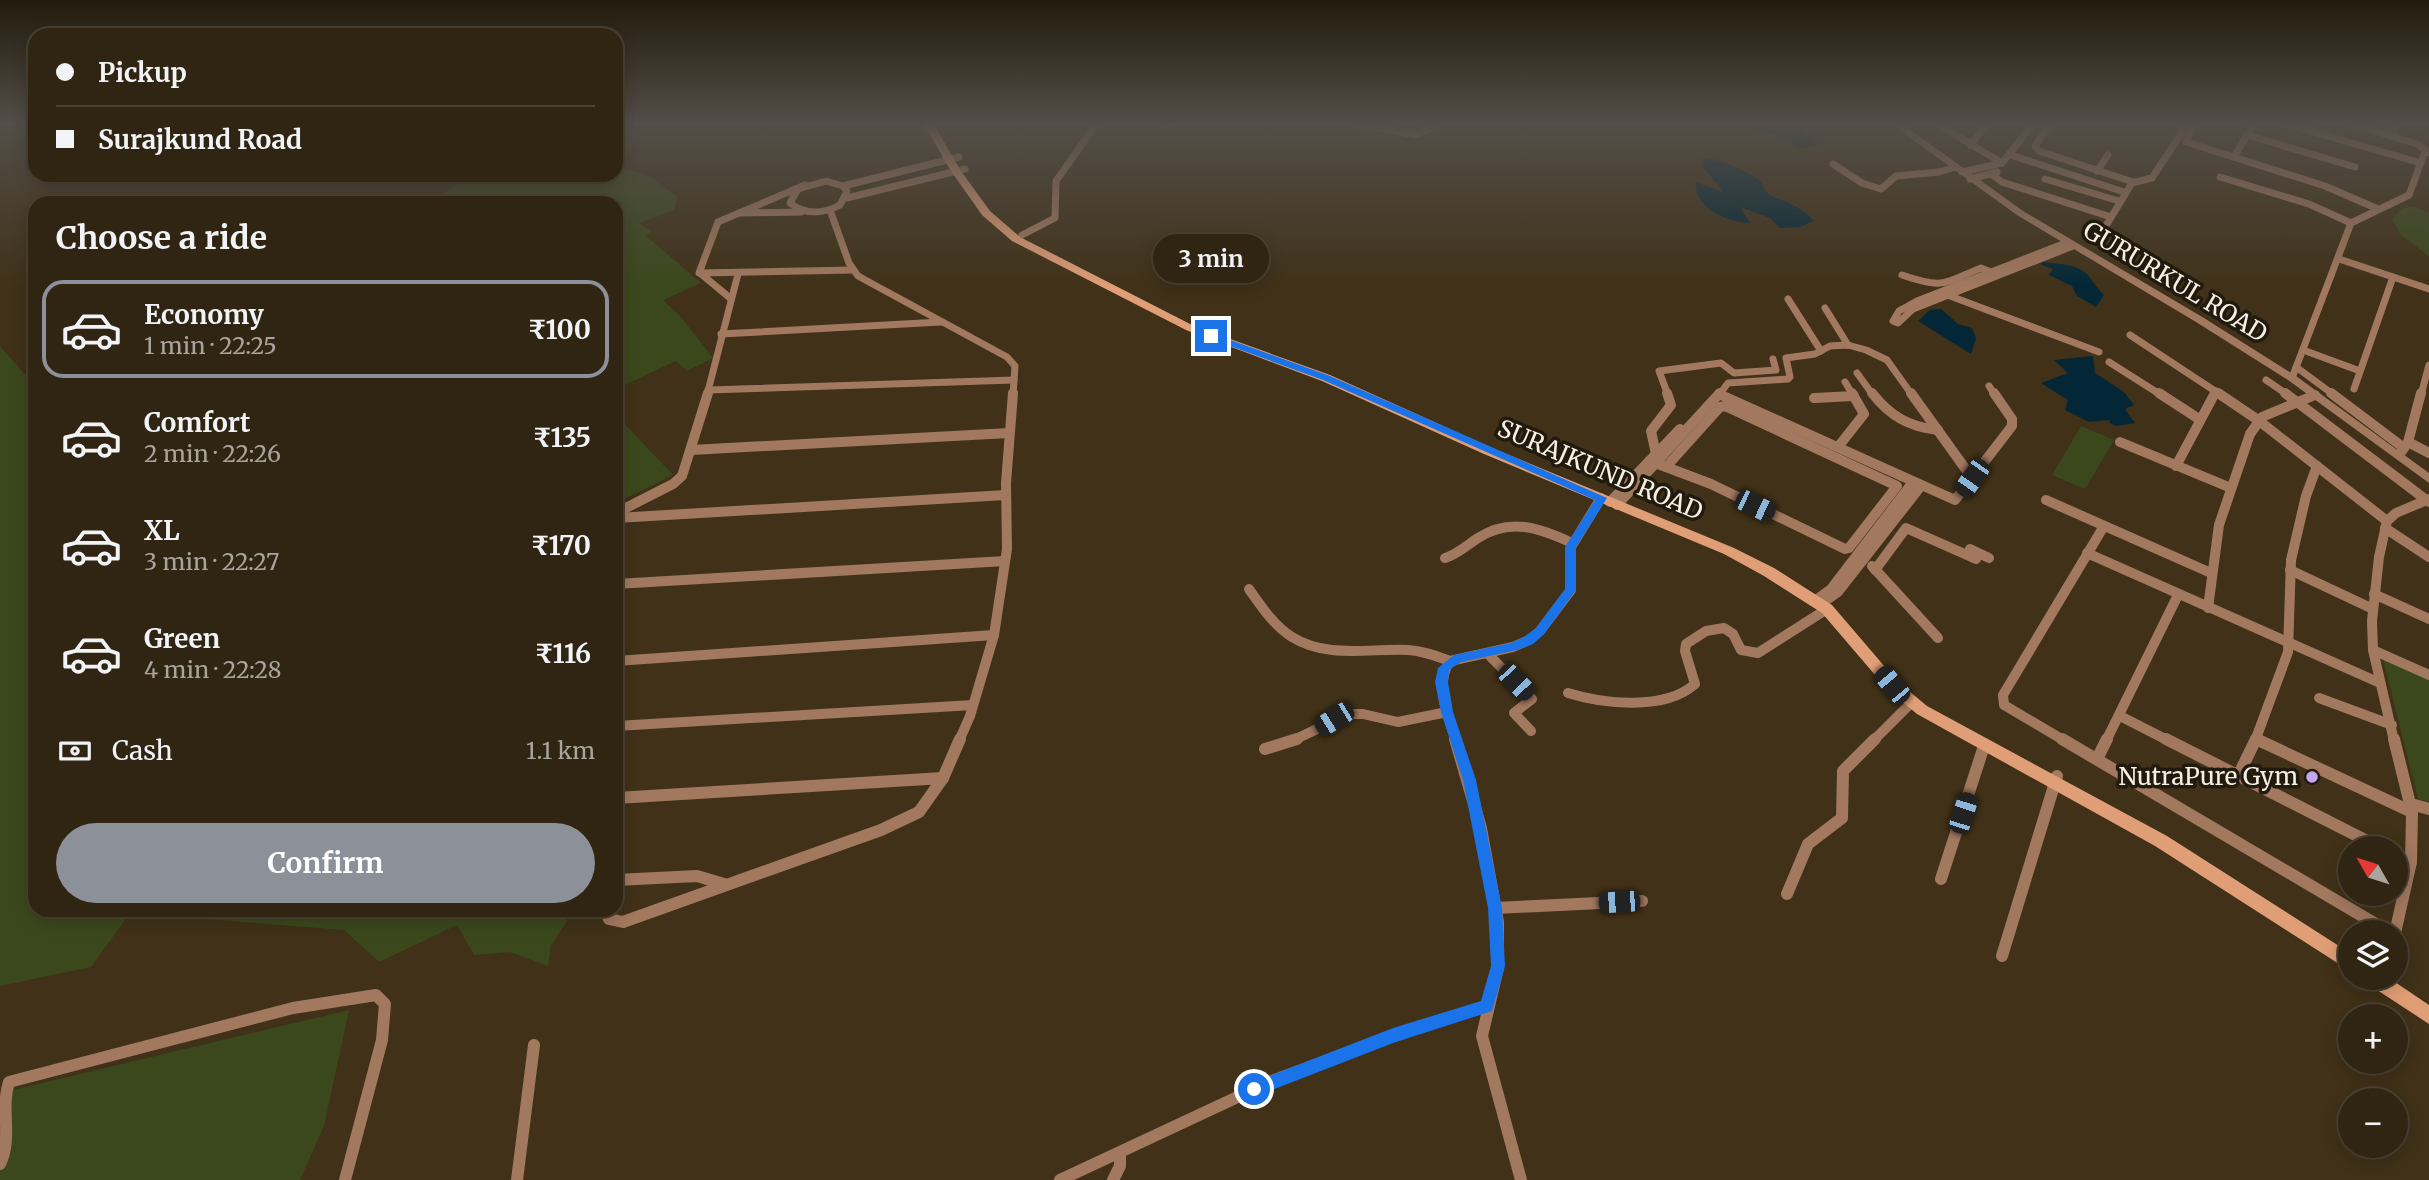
<!DOCTYPE html>
<html lang="en">
<head>
<meta charset="utf-8">
<style>
  body { margin:0; font-family:Merriweather,serif; background:#3c3120; color:#f1f3f6; height:100vh; display:flex; flex-direction:column; font-size:26px; white-space:nowrap }
  * { box-sizing:border-box; margin:0 }
  p { font-size:23px; color:#a8a59f }
  .icon { flex:none; width:38px; height:38px; fill:none; stroke:currentColor; stroke-width:2; stroke-linecap:round; stroke-linejoin:round }
  .map { position:relative; flex:1; overflow:hidden }
  .panel { position:absolute; left:28px; top:196px; width:595px; height:721px; display:flex; flex-direction:column; background:#302512; border-radius:21px; box-shadow:0 4px 18px #0003,0 0 0 2px #4b4232 }
  .panel>* { flex:none }
  .banner { position:absolute; left:28px; top:28px; width:595px; height:154px; border-radius:21px; box-shadow:0 4px 18px #0003,0 0 0 2px #4b4232; display:grid; align-content:center; height:154px; padding:0 28px; background:#302512 }
  .needle { width:46px; rotate:309deg }
  .fabs { position:absolute; left:2338px; top:836px; display:grid; gap:14px }
  .fabs a { display:grid; place-items:center; width:70px; height:70px; border-radius:50%; background:#302512; box-shadow:0 4px 18px #0003,0 0 0 2px #4b4232; font-size:35px }
  .end { position:absolute; width:32px; height:32px; margin:-16px; border:9px solid #1a73e8; background:#fff; box-shadow:0 0 0 4px #fff }
  .from { border-radius:50% }
  .bubble { position:absolute; height:49px; border-radius:24px; background:#302512; box-shadow:0 4px 18px #0003,0 0 0 2px #4b4232; font-size:23px; font-weight:700; line-height:49px; text-align:center }
  .car { position:absolute; width:21px; height:42px; margin:-21px -10px; border-radius:9px; box-shadow:0 0 5px 2px #0007; background:linear-gradient(#222 24%,#8ab4d8 0 40%,#222 0 76%,#8ab4d8 0 86%,#222 0) }
  .banner b { display:flex; align-items:center; gap:24px; height:66px; font-size:26px }
  .banner b+b { border-top:2px solid #4b4232 }
  .banner i { width:18px; height:18px; background:#f1f3f6 }
  ul { padding:0; list-style:none }
  li { display:flex; align-items:center; gap:21px; height:98px; margin:0 14px 10px; padding:0 14px; border:4px solid transparent; border-radius:21px }
  li div { flex:1 }
  li b { display:block; font-size:26px }
  li em { font-style:normal; font-weight:700 }
  li.on { border-color:#8c9099 }
  li>.icon { width:63px; height:63px; stroke-width:1.5 }
  h2 { padding:0 28px; font-size:32px; line-height:84px }
  .pay { display:flex; align-items:center; gap:18px; height:77px; padding:0 28px; font-size:26px }
  .pay p { margin-inline-start:auto }
  .button { display:flex; gap:14px; margin-top:auto; padding:14px 28px }
  .button a { flex:1; height:80px; border-radius:42px; background:#8c9099; color:#fff; font-size:28px; font-weight:700; line-height:80px; text-align:center }
  .map>svg:first-child { display:block }
  .green { fill:#3b481c }
  .water { fill:#032736 }
  .lines { fill:none; stroke-linecap:round; stroke-linejoin:round }
  .minor-far2 { stroke:#a2785f; stroke-width:7 }
  .minor-far1 { stroke:#a2785f; stroke-width:10 }
  .minor { stroke:#a2785f; stroke-width:12 }
  .tertiary { fill:#a2785f; fill-rule:evenodd }
  .secondary { fill:#e09e76; fill-rule:evenodd }
  .route { fill:#1a73e8 }
  .poi-dot { fill:#c5a7f1; stroke:#211a0f; stroke-width:2.5 }
  .labels { text-anchor:middle; stroke-width:7; stroke-linejoin:round; paint-order:stroke }
  .street-label { font-size:24px; fill:#f9efe1; stroke:#211a0f }
  .poi-label { font-size:24px; fill:#f9efe1; stroke:#211a0f; text-anchor:end }
</style>
</head>
<body>
<div class="map">
<svg width="2429" height="1180" viewBox="0 0 2429 1180">
  <rect width="100%" height="100%" fill="#403118"/>
  <!-- green -->
  <g class="green">
    <path d="M616,123H632L634,142L617,166L651,177L677,197L674,210L639,223L652,232L646,236L701,283L663,300L681,317L713,358L687,371L676,361L616,389V203H428L466,178L486,183L498,175H616Z"/>
    <path d="M2416,207L2429,213V256L2401,235L2392,219L2403,208Z"/>
    <path d="M0,346L28,378L35,376V910H564L567,921L551,945L548,966L510,952L474,955L457,925L379,962L344,930L130,913L91,967L0,986Z"/>
    <path d="M616,415L673,475L616,503Z"/>
    <path d="M2081,426L2114,440L2085,489L2052,475Z"/>
    <path d="M2383,659L2429,680V802L2418,799Z"/>
    <path d="M349,1010L324,1126L300,1180H0V1093Z"/>
  </g>
  <!-- water -->
  <g class="water">
    <path d="M1740,123H1789L1820,144L1801,149L1776,136Z"/>
    <path d="M1704,158C1724,161 1742,168 1759,180C1764,185 1766,194 1772,196C1788,203 1802,207 1814,221L1800,227L1780,228L1770,218L1740,207L1750,223C1729,222 1693,209 1696,182L1723,192L1703,167Z"/>
    <path d="M2041,262C2057,264 2073,263 2086,273C2091,278 2096,288 2104,295L2096,307L2077,296L2072,286L2049,275L2053,269L2042,265Z"/>
    <path d="M1941,309L1958,324L1972,328L1976,338L1971,354L1918,321L1930,310Z"/>
    <path d="M2093,356L2095,373L2124,392L2134,405L2125,409L2135,423L2116,426L2110,423L2109,420L2089,422L2065,410L2068,400L2041,383L2068,373L2054,360Z"/>
  </g>
  <g class="lines">
    <!-- minor-far2 -->
    <g class="minor-far2">
      <path d="M1350,123L1416,135L1441,123"/>
      <path d="M1945,123L1944,128L2002,163"/>
      <path d="M2051,123L2035,146L2039,151L2133,182"/>
      <path d="M2194,123L2186,142L2325,186L2378,209"/>
      <path d="M2283,123L2421,163"/>
      <path d="M2349,123L2417,144L2428,152"/>
      <path d="M1166,125L1171,123"/>
      <path d="M2247,135L2355,167"/>
      <path d="M2393,137L2396,123"/>
      <path d="M1970,145L1989,123"/>
      <path d="M2011,155L2124,192"/>
      <path d="M2234,157L2254,123"/>
      <path d="M1833,164L1862,183L1881,189L1896,176L1939,172L1956,167"/>
      <path d="M2097,171L2108,155"/>
      <path d="M1962,172L2002,163L2034,123"/>
      <path d="M1991,174L2002,182L2111,217"/>
      <path d="M2220,177L2309,204L2351,223"/>
      <path d="M1970,179L1997,172"/>
      <path d="M2045,179L2119,201"/>
      <path d="M826,181L843,186L847,191L840,205C823,214 805,215 790,203L798,189Z"/>
      <path d="M805,185L718,222L699,273L853,270"/>
      <path d="M843,186L959,157"/>
      <path d="M847,198L965,169"/>
      <path d="M830,210L849,263L858,276L1007,357L1015,366L1013,395"/>
      <path d="M739,213L801,212"/>
      <path d="M2107,224L2132,183L2152,178L2188,123"/>
      <path d="M1022,235L1055,218L1056,181L1097,123"/>
      <path d="M2068,242L1917,301L1899,311L1893,321L1898,323L1913,309L2073,246"/>
      <path d="M2339,259L2429,289"/>
      <path d="M700,273L730,298"/>
      <path d="M1902,275C1943,289 1942,284 1981,268L1996,274"/>
      <path d="M1950,296L2099,352"/>
      <path d="M1788,299L1821,351"/>
      <path d="M1825,308L1848,345"/>
      <path d="M721,334L941,322"/>
      <path d="M2130,335L2221,395"/>
      <path d="M2303,350L2360,371"/>
      <path d="M2109,362L2161,395"/>
      <path d="M2296,367L2334,395"/>
      <path d="M1857,373L1873,395"/>
      <path d="M2292,378L2351,223L2409,195L2424,154L2429,152"/>
      <path d="M2266,380L2288,395"/>
      <path d="M1845,382L1853,395"/>
      <path d="M1989,386L1995,395"/>
      <path d="M2354,389L2393,277"/>
      <path d="M708,390L1014,380"/>
      <path d="M1719,394L1722,395"/>
      <path d="M707,395L738,274"/>
      <path d="M1668,395L1659,371L1721,363L1734,373L1776,370L1773,359"/>
      <path d="M1719,395L1728,383L1788,379L1790,377L1786,358L1815,354L1830,346L1848,345L1866,350L1887,360L1912,395"/>
      <path d="M2214,395L2216,391"/>
      <path d="M2421,395L2429,365"/>
    </g>
    <!-- minor-far1 -->
    <g class="minor-far1">
      <path d="M1872,393C1890,416 1909,427 1938,430"/>
      <path d="M1911,393L1972,478"/>
      <path d="M2159,393L2199,419"/>
      <path d="M2218,393L2258,420L2387,521"/>
      <path d="M2285,393L2429,502"/>
      <path d="M2331,393L2404,448"/>
      <path d="M1719,394L1955,500L2012,426V419L1994,393"/>
      <path d="M1814,398L1854,396"/>
      <path d="M1725,406L1897,486L1849,548L1845,549L1711,484L1666,467L1720,407Z"/>
      <path d="M2120,442L2231,488"/>
      <path d="M2408,442L2429,453"/>
      <path d="M1838,447L1864,414L1852,393"/>
      <path d="M691,450L1009,433"/>
      <path d="M2402,451L2408,442L2421,393"/>
      <path d="M1656,454L1651,431L1671,405L1667,393"/>
      <path d="M1649,461L1666,467"/>
      <path d="M2176,466L2215,393"/>
      <path d="M2046,500L2211,573"/>
      <path d="M1610,502L1680,429"/>
      <path d="M1617,505L1720,393"/>
      <path d="M616,513L673,484L682,476L708,393"/>
      <path d="M616,518L1006,495"/>
      <path d="M2385,528L2429,557"/>
      <path d="M1970,549L1989,558"/>
      <path d="M2087,553L2380,683"/>
      <path d="M1445,558C1458,554 1467,545 1478,538C1510,517 1540,528 1572,543"/>
      <path d="M1872,566L1938,638"/>
      <path d="M1875,570L1906,528L1976,559"/>
      <path d="M2290,570L2373,609"/>
      <path d="M616,584L1005,561"/>
      <path d="M1249,589C1261,606 1274,626 1292,637C1327,659 1370,648 1408,650C1424,651 1436,656 1450,661"/>
      <path d="M2374,594L2429,619"/>
      <path d="M1816,600L1831,589L1913,482"/>
      <path d="M1821,604L1838,592L1921,486"/>
      <path d="M2208,608L2219,525L2250,434L2262,417L2315,395"/>
      <path d="M2373,650L2429,675"/>
      <path d="M1487,653L1532,699L1514,713L1531,731"/>
      <path d="M616,661L994,635"/>
      <path d="M1568,693C1603,704 1665,711 1695,684L1685,651L1686,644L1706,631L1724,628L1733,634L1741,650L1758,653L1827,609"/>
      <path d="M2319,698L2392,725"/>
      <path d="M2120,716L2169,741"/>
      <path d="M616,726L973,705"/>
      <path d="M2256,739L2260,741"/>
      <path d="M959,741L970,716L994,635L1007,549L1006,483L1013,393"/>
      <path d="M1292,741L1348,714H1363L1398,722L1447,712"/>
      <path d="M1456,741C1448,716 1434,684 1450,661L1513,647L1529,640L1540,631L1571,590V547L1601,498"/>
      <path d="M1873,741L1911,703"/>
      <path d="M2065,741L2004,705L2003,695L2104,526"/>
      <path d="M2106,741L2178,595"/>
      <path d="M2255,741L2288,652L2291,560L2306,496L2317,466"/>
      <path d="M2394,741L2373,650L2372,621L2379,557L2387,521L2396,513L2429,499"/>
    </g>
    <!-- minor -->
    <g class="minor">
      <path d="M1455,739L1481,828L1498,922V968L1482,1036L1521,1180"/>
      <path d="M2062,739L2391,933"/>
      <path d="M2166,739L2383,849"/>
      <path d="M2256,739L2412,812"/>
      <path d="M2394,739L2412,812L2411,862L2395,933"/>
      <path d="M1265,749L1297,739"/>
      <path d="M2097,759L2107,739"/>
      <path d="M2238,776L2256,739"/>
      <path d="M616,798L943,778"/>
      <path d="M2411,804L2429,809"/>
      <path d="M2396,855L2411,862"/>
      <path d="M1941,879L1984,746"/>
      <path d="M616,880L697,876L724,884"/>
      <path d="M1787,894L1808,844L1842,818L1843,771L1875,739"/>
      <path d="M1495,908L1642,901"/>
      <path d="M605,910L609,919L623,922L881,830L919,812L943,778L960,739"/>
      <path d="M2002,956L2057,776"/>
      <path d="M0,1164C13,1137 0,1109 9,1082L293,1008L376,995L385,1004L382,1040L345,1180"/>
      <path d="M517,1180L534,1045"/>
      <path d="M1060,1180L1272,1081L1393,1036L1487,1006"/>
      <path d="M1113,1180L1120,1166V1154"/>
    </g>
    <!-- tertiary -->
    <path class="tertiary" d="M1896,123H1904L1912,131L2023,211L2204,318L2296,376L2429,473V483L2288,380L2196,322L2017,215L1906,135Z"/>
    <!-- secondary -->
    <g class="secondary">
      <path d="M923,123H933L961,171L990,211L1020,237L1194,326L1330,375L1492,448L1734,548L1774,568L1832,605L1897,681L1927,706L2167,836L2350,953V971L2155,846L1917,714L1887,689L1822,613L1764,576L1724,554L1484,454L1322,381L1186,330L1012,241L982,215L951,171Z"/>
      <path d="M2365,978H2389L2429,1005V1024L2368,984Z"/>
    </g>
  </g>
  <!-- sky -->
  <linearGradient id="sky" x2="0" y2="1"><stop stop-color="#231b0d"/><stop offset="0.43" stop-color="#534e48"/><stop offset="1" stop-color="#534e48" stop-opacity="0"/></linearGradient>
  <rect width="2429" height="288" fill="url(#sky)"/>
  <!-- route -->
  <path class="route" d="M1211,333L1330,376L1607,498L1576,547V590L1544,634L1533,644L1517,650L1461,662L1449,670L1448,682L1453,712L1476,780L1502,908L1505,966L1492,1011L1393,1043L1254,1097L1249,1095L1247,1089L1249,1084L1393,1028L1481,1001L1491,966L1488,908L1463,780L1441,712L1435,682L1438,668L1454,655L1511,643L1524,637L1536,628L1565,589V547L1595,500L1323,380L1208,338V334Z"/>
  <!-- markers -->
  <circle class="poi-dot" cx="2312" cy="777" r="7"/>
  <g class="labels">
    <!-- street labels -->
    <g class="street-label">
      <text transform="translate(2175 282) rotate(31)" y="8">GURURKUL ROAD</text>
      <text transform="translate(1600 470) rotate(23)" y="8">SURAJKUND ROAD</text>
    </g>
    <!-- poi labels -->
    <g class="poi-label">
      <text x="2298" y="785">NutraPure Gym</text>
    </g>
  </g>
</svg>
<div class="fabs">
<a><svg class="needle" viewBox="-14 -14 28 28"><path d="M0-13l5 13h-10z" fill="#e53935"/><path d="M0 13l5-13h-10z" fill="#a8a59f"/></svg></a>
<a><svg class="icon" aria-label="layers" viewBox="0 0 24 24"><path d="M12 4l9 5-9 5-9-5zM3 14l9 5 9-5"/></svg></a>
<a>+</a>
<a>−</a>
</div>
<i class="end from" style="left:1254px;top:1089px"></i>
<i class="end" style="left:1211px;top:336px"></i>
<div class="bubble" style="left:1153px;top:234px;width:116px">3 min</div>
<i class="car" style="left:1972px;top:478px;rotate:215deg"></i>
<i class="car" style="left:1755px;top:506px;rotate:116deg"></i>
<i class="car" style="left:1516px;top:682px;rotate:136deg"></i>
<i class="car" style="left:1892px;top:685px;rotate:320deg"></i>
<i class="car" style="left:1334px;top:719px;rotate:238deg"></i>
<i class="car" style="left:1963px;top:813px;rotate:18deg"></i>
<i class="car" style="left:1619px;top:902px;rotate:267deg"></i>
<div class="banner">
<b><i class="from"></i>Pickup</b>
<b><i></i>Surajkund Road</b>
</div>
<section class="panel">
<h2>Choose a ride</h2>
<ul>
<li class="on"><svg class="icon" aria-label="car" viewBox="0 0 24 24"><path d="M5 17H2v-5l4-1 3-4h7l3 4 3 1v5h-3M9 17h6M6 11h13"/><circle cx="7" cy="17" r="2"/><circle cx="17" cy="17" r="2"/></svg><div><b>Economy</b><p>1 min · 22:25</p></div><em>₹100</em></li>
<li><svg class="icon" aria-label="car" viewBox="0 0 24 24"><path d="M5 17H2v-5l4-1 3-4h7l3 4 3 1v5h-3M9 17h6M6 11h13"/><circle cx="7" cy="17" r="2"/><circle cx="17" cy="17" r="2"/></svg><div><b>Comfort</b><p>2 min · 22:26</p></div><em>₹135</em></li>
<li><svg class="icon" aria-label="car" viewBox="0 0 24 24"><path d="M5 17H2v-5l4-1 3-4h7l3 4 3 1v5h-3M9 17h6M6 11h13"/><circle cx="7" cy="17" r="2"/><circle cx="17" cy="17" r="2"/></svg><div><b>XL</b><p>3 min · 22:27</p></div><em>₹170</em></li>
<li><svg class="icon" aria-label="car" viewBox="0 0 24 24"><path d="M5 17H2v-5l4-1 3-4h7l3 4 3 1v5h-3M9 17h6M6 11h13"/><circle cx="7" cy="17" r="2"/><circle cx="17" cy="17" r="2"/></svg><div><b>Green</b><p>4 min · 22:28</p></div><em>₹116</em></li>
</ul>
<div class="pay"><svg class="icon" aria-label="cash" viewBox="0 0 24 24"><path d="M3 7h18v10H3z"/><circle cx="12" cy="12" r="2"/></svg>Cash<p>1.1 km</p></div>
<div class="button"><a>Confirm</a></div>
</section>
</div>
</body>
</html>
